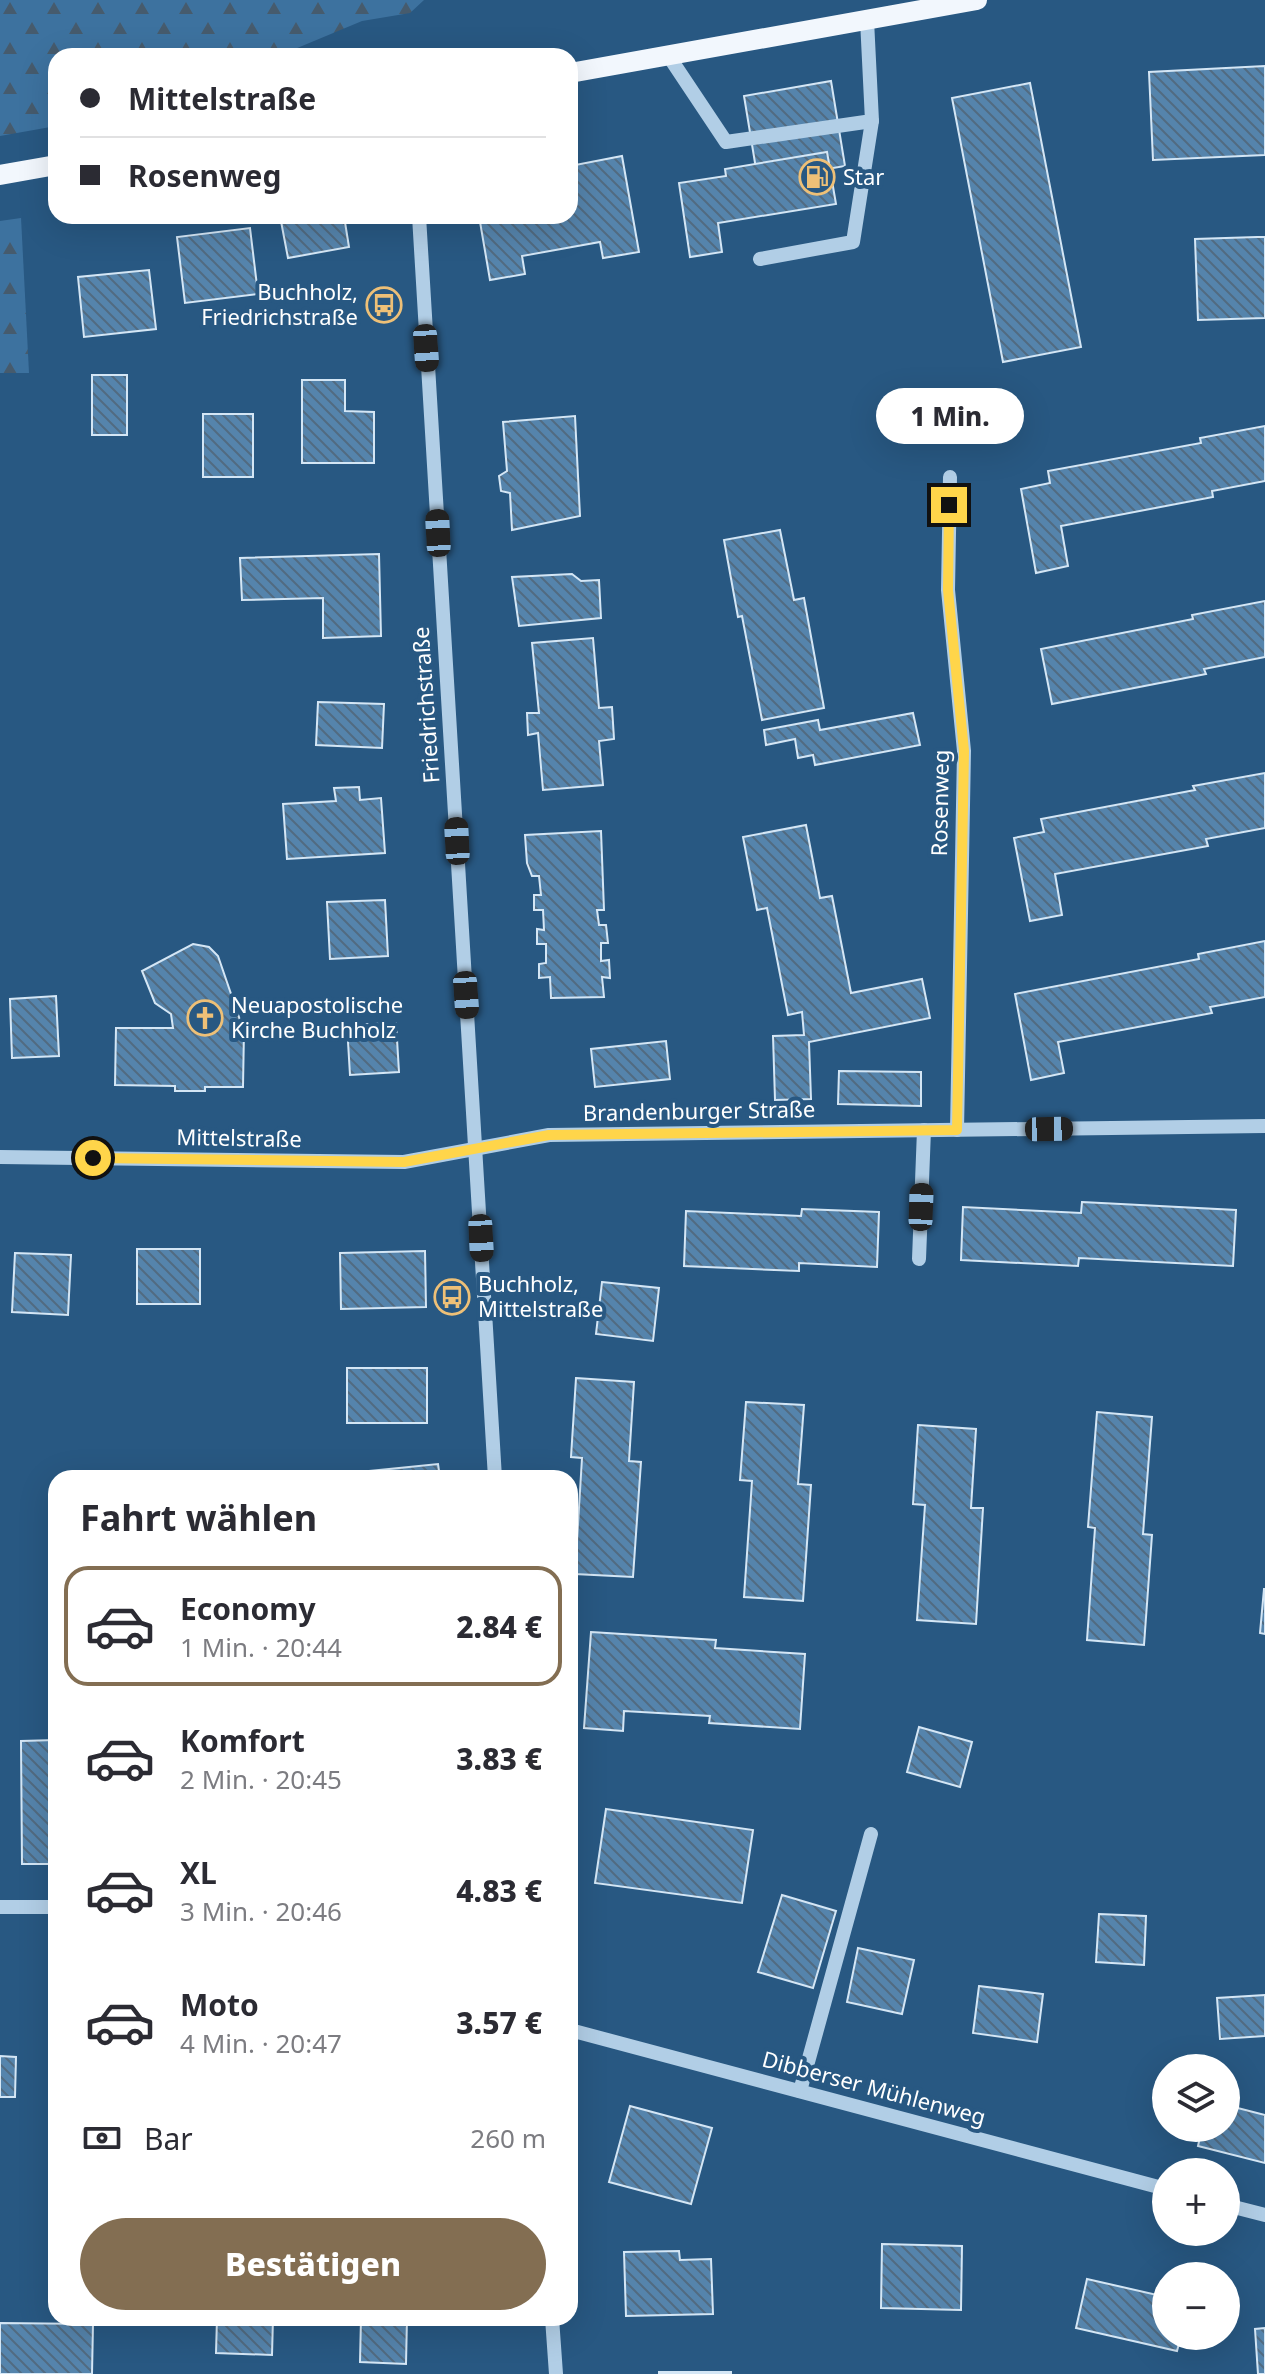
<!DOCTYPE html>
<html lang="de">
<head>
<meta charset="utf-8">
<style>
  body { margin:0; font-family:"Noto Sans",sans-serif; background:#f7f7f7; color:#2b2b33; height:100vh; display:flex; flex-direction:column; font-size:30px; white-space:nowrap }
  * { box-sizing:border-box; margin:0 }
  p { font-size:26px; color:#7c7c81 }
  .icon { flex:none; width:44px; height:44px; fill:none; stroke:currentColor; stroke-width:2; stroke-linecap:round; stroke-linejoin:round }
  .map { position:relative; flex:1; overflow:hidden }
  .details { position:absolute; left:48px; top:1470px; width:530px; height:856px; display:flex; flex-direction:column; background:#fff; border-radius:24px; box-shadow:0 8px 32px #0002 }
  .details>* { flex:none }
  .top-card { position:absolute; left:48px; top:48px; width:530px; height:176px; border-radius:24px; box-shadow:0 8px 32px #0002; display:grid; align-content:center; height:176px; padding:0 32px; background:#fff }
  .tools { position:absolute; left:1152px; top:2054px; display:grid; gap:16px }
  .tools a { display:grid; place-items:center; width:88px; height:88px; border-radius:50%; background:#fff; box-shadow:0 8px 32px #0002; font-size:40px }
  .end { position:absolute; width:36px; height:36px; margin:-18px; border:10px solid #ffd54a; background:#111; box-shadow:0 0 0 4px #111 }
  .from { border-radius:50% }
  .bubble { position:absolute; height:56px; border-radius:28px; background:#fff; box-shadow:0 8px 32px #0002; font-size:26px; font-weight:800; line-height:56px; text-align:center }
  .car { position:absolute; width:24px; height:48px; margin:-24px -12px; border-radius:10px; box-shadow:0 0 6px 2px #0007; background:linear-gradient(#222 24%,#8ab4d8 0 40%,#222 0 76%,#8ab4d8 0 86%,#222 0) }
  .top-card b { display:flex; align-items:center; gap:28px; height:76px; font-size:30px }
  .top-card b+b { border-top:2px solid #e1e1e2 }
  .top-card i { width:20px; height:20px; background:#2b2b33 }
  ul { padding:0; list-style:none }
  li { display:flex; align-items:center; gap:24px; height:120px; margin:0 16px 12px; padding:0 16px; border:4px solid transparent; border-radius:24px }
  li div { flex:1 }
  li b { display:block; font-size:30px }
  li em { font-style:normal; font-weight:800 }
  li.selected { border-color:#836e52 }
  li>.icon { width:72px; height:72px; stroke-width:1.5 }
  h2 { padding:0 32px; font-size:36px; line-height:96px }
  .pay { display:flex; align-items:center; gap:20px; height:88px; padding:0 32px; font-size:30px }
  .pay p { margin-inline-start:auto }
  .action { display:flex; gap:16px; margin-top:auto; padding:16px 32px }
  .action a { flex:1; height:92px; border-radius:48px; background:#836e52; color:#fff; font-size:32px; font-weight:800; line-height:92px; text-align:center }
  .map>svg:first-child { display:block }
  .forest { fill:url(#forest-firs) }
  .building { fill:url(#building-back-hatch); stroke:#d4e6f5; stroke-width:2 }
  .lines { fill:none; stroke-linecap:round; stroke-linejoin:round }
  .minor { stroke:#b1cee6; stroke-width:14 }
  .major { stroke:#f2f7fd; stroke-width:20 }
  .route { stroke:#ffd54a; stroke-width:10 }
  .labels { text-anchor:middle; stroke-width:8; stroke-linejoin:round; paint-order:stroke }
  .poi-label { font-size:22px; fill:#fff; stroke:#285882; text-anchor:start }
  .street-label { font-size:22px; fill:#fff; stroke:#285882 }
</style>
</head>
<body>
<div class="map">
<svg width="1265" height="2374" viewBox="0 0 1265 2374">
  <defs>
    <pattern id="forest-firs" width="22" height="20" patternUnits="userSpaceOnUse" patternTransform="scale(2)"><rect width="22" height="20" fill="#3d729f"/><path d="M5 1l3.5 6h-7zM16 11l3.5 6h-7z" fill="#465b6d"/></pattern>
    <pattern id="building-back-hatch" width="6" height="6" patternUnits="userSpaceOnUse" patternTransform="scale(2)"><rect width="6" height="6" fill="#5584ac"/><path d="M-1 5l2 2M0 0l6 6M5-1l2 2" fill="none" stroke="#516b81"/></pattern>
  </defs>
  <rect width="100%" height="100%" fill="#285882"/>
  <!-- forest -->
  <g class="forest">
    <path d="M0,0H424L410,13L362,21L278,56H56V126L0,136Z"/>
    <path d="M21,218L29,373H0V221Z"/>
  </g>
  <!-- building -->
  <g class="building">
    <path d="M1265,66V155L1153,160L1149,72Z"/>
    <path d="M831,81L845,166L758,181L744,96Z"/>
    <path d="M1030,83L1081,347L1003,362L952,98Z"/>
    <path d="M827,152L836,204L718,223L722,252L690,257L679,183L726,176L725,169Z"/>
    <path d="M622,156L639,252L603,258L600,242L522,256L525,274L490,280L479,216H570V166Z"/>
    <path d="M280,216H344L349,247L288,258Z"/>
    <path d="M250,228L258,294L185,303L177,237Z"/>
    <path d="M1257,237H1265V318L1198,320L1195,239Z"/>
    <path d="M149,270L156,329L84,337L78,277Z"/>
    <rect x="92" y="375" width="35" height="60"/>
    <path d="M302,380H345V411L374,412V463H302Z"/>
    <rect x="203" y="414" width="50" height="63"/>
    <path d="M575,416L580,516L512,530L510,493L501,491L499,476L507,471L503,422Z"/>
    <path d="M1265,426V481L1212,491L1213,497L1061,526L1068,566L1036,573L1021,489L1050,483L1048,471L1201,443L1200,438Z"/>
    <path d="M780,530L794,600L804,598L824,708L762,720L742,616L738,617L724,540Z"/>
    <path d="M379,554L381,636L323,638V598L242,600L240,558Z"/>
    <path d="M572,574L581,581L599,580L601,618L519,626L512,577Z"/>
    <path d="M1265,601V657L1204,669L1206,674L1052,704L1041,649L1193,619L1192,615Z"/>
    <path d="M593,638L599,708L612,707L614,739L599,741L603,785L543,790L538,733L528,735L527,713H539L532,643Z"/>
    <path d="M318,702L384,704L382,748L316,745Z"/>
    <path d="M913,713L920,745L815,765L813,755L798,758L795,739L766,745L764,730L818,720L820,730Z"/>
    <path d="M1265,773V828L1206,839L1208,846L1055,874L1062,915L1030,921L1014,838L1044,832L1041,819L1195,790L1193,786Z"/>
    <path d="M359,787L360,800L381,798L385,853L287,859L283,804L336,801L334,788Z"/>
    <path d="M806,825L820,898L832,896L851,993L922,979L930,1018L809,1042L811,1099L775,1100L773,1036L804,1035L802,1012L788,1015L767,908L757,910L743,837Z"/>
    <path d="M601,831L604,910H597L599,925H606L608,943H601V961L609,960L610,978L602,977L604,997L551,998L550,977L539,978V964L546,963V944H537V929L544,930L543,910H534V895H541L539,876H532L527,863L525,835Z"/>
    <path d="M385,900L388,956L330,959L327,902Z"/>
    <path d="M1265,941V997L1210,1007L1212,1013L1058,1042L1064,1073L1031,1080L1015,994L1199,959L1198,954Z"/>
    <path d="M193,944L209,947L218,956L241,1023L235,1030H244L243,1087H205V1091H175V1086L115,1085L116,1028H173L171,1014L155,1003L142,971Z"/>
    <path d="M56,996L59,1056L12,1058L10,999Z"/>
    <path d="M396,1023L399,1072L350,1075L347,1025Z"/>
    <path d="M666,1041L670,1079L595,1087L591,1049Z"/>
    <path d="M839,1071L921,1072V1106L838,1104Z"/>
    <path d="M1082,1202L1236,1210L1233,1266L1079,1258L1078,1266L961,1260L963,1207L1081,1213Z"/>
    <path d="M802,1209L879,1212L877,1267L799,1263V1271L684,1266L686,1211L801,1216Z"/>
    <rect x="137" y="1249" width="63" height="55"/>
    <path d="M425,1251L426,1307L341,1309L340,1253Z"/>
    <path d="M15,1253L71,1255L68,1315L12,1312Z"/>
    <path d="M602,1282L659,1288L653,1341L596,1334Z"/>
    <rect x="347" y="1368" width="80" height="55"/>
    <path d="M576,1378L634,1382L629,1461L641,1462L633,1577L575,1574L582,1458L571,1457Z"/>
    <path d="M746,1402L804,1405L798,1484L811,1485L803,1601L744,1597L752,1481L740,1480Z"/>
    <path d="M1097,1412L1152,1417L1143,1534L1152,1535L1144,1645L1087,1640L1095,1528L1088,1527Z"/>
    <path d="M918,1425L976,1429L971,1508H983L976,1624L917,1620L925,1505L913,1504Z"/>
    <path d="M438,1464L440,1478H371L370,1471Z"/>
    <path d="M1264,1589H1265V1634L1260,1633Z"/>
    <path d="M591,1632L716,1640L715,1648L805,1654L800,1729L709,1723L710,1716L624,1711L623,1731L584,1728Z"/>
    <path d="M919,1727L972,1742L960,1787L907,1772Z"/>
    <path d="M56,1740V1864H22L21,1741Z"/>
    <path d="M606,1809L753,1830L742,1903L595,1883Z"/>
    <path d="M782,1895L836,1911L813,1988L758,1972Z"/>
    <path d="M1099,1914L1146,1916L1144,1965L1096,1962Z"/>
    <path d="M858,1948L914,1960L902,2014L847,2002Z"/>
    <path d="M979,1986L1043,1994L1037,2042L973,2033Z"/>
    <path d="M1265,1995V2036L1220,2039L1217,1998Z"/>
    <path d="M0,2056L16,2057L15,2097H0Z"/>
    <path d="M1226,2105L1265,2115V2163L1198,2146L1202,2128H1226Z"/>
    <path d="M630,2106L712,2128L691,2204L609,2182Z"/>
    <path d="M882,2244L962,2246L961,2310L881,2308Z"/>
    <path d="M679,2251L680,2260L711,2259L713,2314L626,2316L624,2252Z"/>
    <path d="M1087,2279L1166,2297V2336H1181L1177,2351L1076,2328Z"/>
    <path d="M217,2318H273L272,2355L216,2353Z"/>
    <path d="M361,2318H407L406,2364L360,2362Z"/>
    <path d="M0,2323L93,2324L92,2374H0Z"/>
    <path d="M1265,2328V2374H1258L1255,2329Z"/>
    <rect x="659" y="2372" width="72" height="2"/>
  </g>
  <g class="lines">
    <!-- minor -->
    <g class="minor">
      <path d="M668,55L726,142L872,121L867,20"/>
      <path d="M419,216L495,1478"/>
      <path d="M760,259L853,242L872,121"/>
      <path d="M950,477L948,590L964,751L957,1130"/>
      <path d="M0,1157L404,1162L549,1135L1265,1126"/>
      <path d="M919,1259L924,1130"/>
      <path d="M0,1907H56"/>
      <path d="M570,2030L1166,2189"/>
      <path d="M800,2091L871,1834"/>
      <path d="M1226,2205L1265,2215"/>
      <path d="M552,2318L556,2374"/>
    </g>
    <!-- major -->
    <g class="major">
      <path d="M570,73L977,0"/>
      <path d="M0,175L56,165"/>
    </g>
  </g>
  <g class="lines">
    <!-- route -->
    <path class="route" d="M93,1158L404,1162L549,1135L957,1130L964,751L948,590L949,505"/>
  </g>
  <!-- icons -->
  <defs>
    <symbol id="fuel-ring" viewBox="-11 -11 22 22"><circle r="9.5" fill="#285882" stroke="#eec077" stroke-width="1.5"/><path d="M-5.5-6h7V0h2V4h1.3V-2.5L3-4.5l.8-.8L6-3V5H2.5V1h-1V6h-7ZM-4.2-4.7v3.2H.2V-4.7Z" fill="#eec077"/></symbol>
    <symbol id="bus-ring" viewBox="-11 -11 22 22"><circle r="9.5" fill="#285882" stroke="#eec077" stroke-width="1.5"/><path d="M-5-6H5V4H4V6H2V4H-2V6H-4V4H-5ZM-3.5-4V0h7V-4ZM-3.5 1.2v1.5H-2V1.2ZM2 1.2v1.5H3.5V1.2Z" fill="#eec077"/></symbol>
    <symbol id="church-ring" viewBox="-11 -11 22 22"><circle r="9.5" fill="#285882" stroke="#eec077" stroke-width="1.5"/><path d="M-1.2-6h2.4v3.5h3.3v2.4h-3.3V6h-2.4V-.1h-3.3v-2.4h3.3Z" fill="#eec077"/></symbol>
  </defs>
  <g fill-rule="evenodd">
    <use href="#fuel-ring" x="797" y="157" width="40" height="40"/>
    <use href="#bus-ring" x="364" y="285" width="40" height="40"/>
    <use href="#church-ring" x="185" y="998" width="40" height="40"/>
    <use href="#bus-ring" x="432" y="1277" width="40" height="40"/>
  </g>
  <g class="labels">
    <!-- poi labels -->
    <g class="poi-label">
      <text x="843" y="185">Star</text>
      <text x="358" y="300" text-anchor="end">Buchholz,<tspan x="358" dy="25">Friedrichstraße</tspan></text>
      <text x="231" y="1013">Neuapostolische<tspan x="231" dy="25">Kirche Buchholz</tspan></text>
      <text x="478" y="1292">Buchholz,<tspan x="478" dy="25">Mittelstraße</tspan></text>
    </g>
    <!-- street labels -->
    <g class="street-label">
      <text transform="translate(426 705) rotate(-94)" y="8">Friedrichstraße</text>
      <text transform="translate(940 803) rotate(-89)" y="8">Rosenweg</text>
      <text transform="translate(699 1111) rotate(-1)" y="8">Brandenburger Straße</text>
      <text transform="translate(239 1138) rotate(1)" y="8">Mittelstraße</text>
      <text transform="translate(874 2088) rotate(15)" y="8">Dibberser Mühlenweg</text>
    </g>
  </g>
</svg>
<div class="tools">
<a><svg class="icon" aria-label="layers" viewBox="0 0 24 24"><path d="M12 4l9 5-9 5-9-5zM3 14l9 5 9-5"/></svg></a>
<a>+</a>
<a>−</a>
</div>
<i class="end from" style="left:93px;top:1158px"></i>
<i class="end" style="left:949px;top:505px"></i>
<div class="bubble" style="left:876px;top:388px;width:148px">1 Min.</div>
<i class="car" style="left:426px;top:348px;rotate:176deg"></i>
<i class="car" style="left:438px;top:533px;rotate:357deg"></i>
<i class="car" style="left:457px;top:841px;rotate:357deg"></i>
<i class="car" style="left:466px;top:995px;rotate:176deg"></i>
<i class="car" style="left:1049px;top:1129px;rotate:89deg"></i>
<i class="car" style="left:921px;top:1207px;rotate:2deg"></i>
<i class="car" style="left:481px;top:1238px;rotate:177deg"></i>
<div class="top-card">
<b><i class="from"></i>Mittelstraße</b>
<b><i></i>Rosenweg</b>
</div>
<section class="details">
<h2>Fahrt wählen</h2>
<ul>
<li class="selected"><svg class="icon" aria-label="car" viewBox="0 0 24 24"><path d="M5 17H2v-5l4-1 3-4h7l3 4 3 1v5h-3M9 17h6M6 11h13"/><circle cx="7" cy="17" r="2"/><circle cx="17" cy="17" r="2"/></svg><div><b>Economy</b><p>1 Min. · 20:44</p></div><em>2.84 €</em></li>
<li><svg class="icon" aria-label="car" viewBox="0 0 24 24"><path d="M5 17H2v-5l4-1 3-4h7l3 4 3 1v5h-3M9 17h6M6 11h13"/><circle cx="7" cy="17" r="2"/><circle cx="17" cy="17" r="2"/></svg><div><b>Komfort</b><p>2 Min. · 20:45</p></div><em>3.83 €</em></li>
<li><svg class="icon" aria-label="car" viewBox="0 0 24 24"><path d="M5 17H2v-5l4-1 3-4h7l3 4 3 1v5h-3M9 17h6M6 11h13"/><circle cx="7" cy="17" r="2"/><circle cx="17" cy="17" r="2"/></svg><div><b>XL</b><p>3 Min. · 20:46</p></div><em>4.83 €</em></li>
<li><svg class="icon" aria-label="car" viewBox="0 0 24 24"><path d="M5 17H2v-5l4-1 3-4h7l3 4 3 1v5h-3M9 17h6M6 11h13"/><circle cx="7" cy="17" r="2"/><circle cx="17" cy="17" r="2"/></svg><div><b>Moto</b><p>4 Min. · 20:47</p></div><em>3.57 €</em></li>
</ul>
<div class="pay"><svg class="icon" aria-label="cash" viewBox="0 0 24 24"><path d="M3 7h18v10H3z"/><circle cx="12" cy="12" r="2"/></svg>Bar<p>260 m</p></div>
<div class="action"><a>Bestätigen</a></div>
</section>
</div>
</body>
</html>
